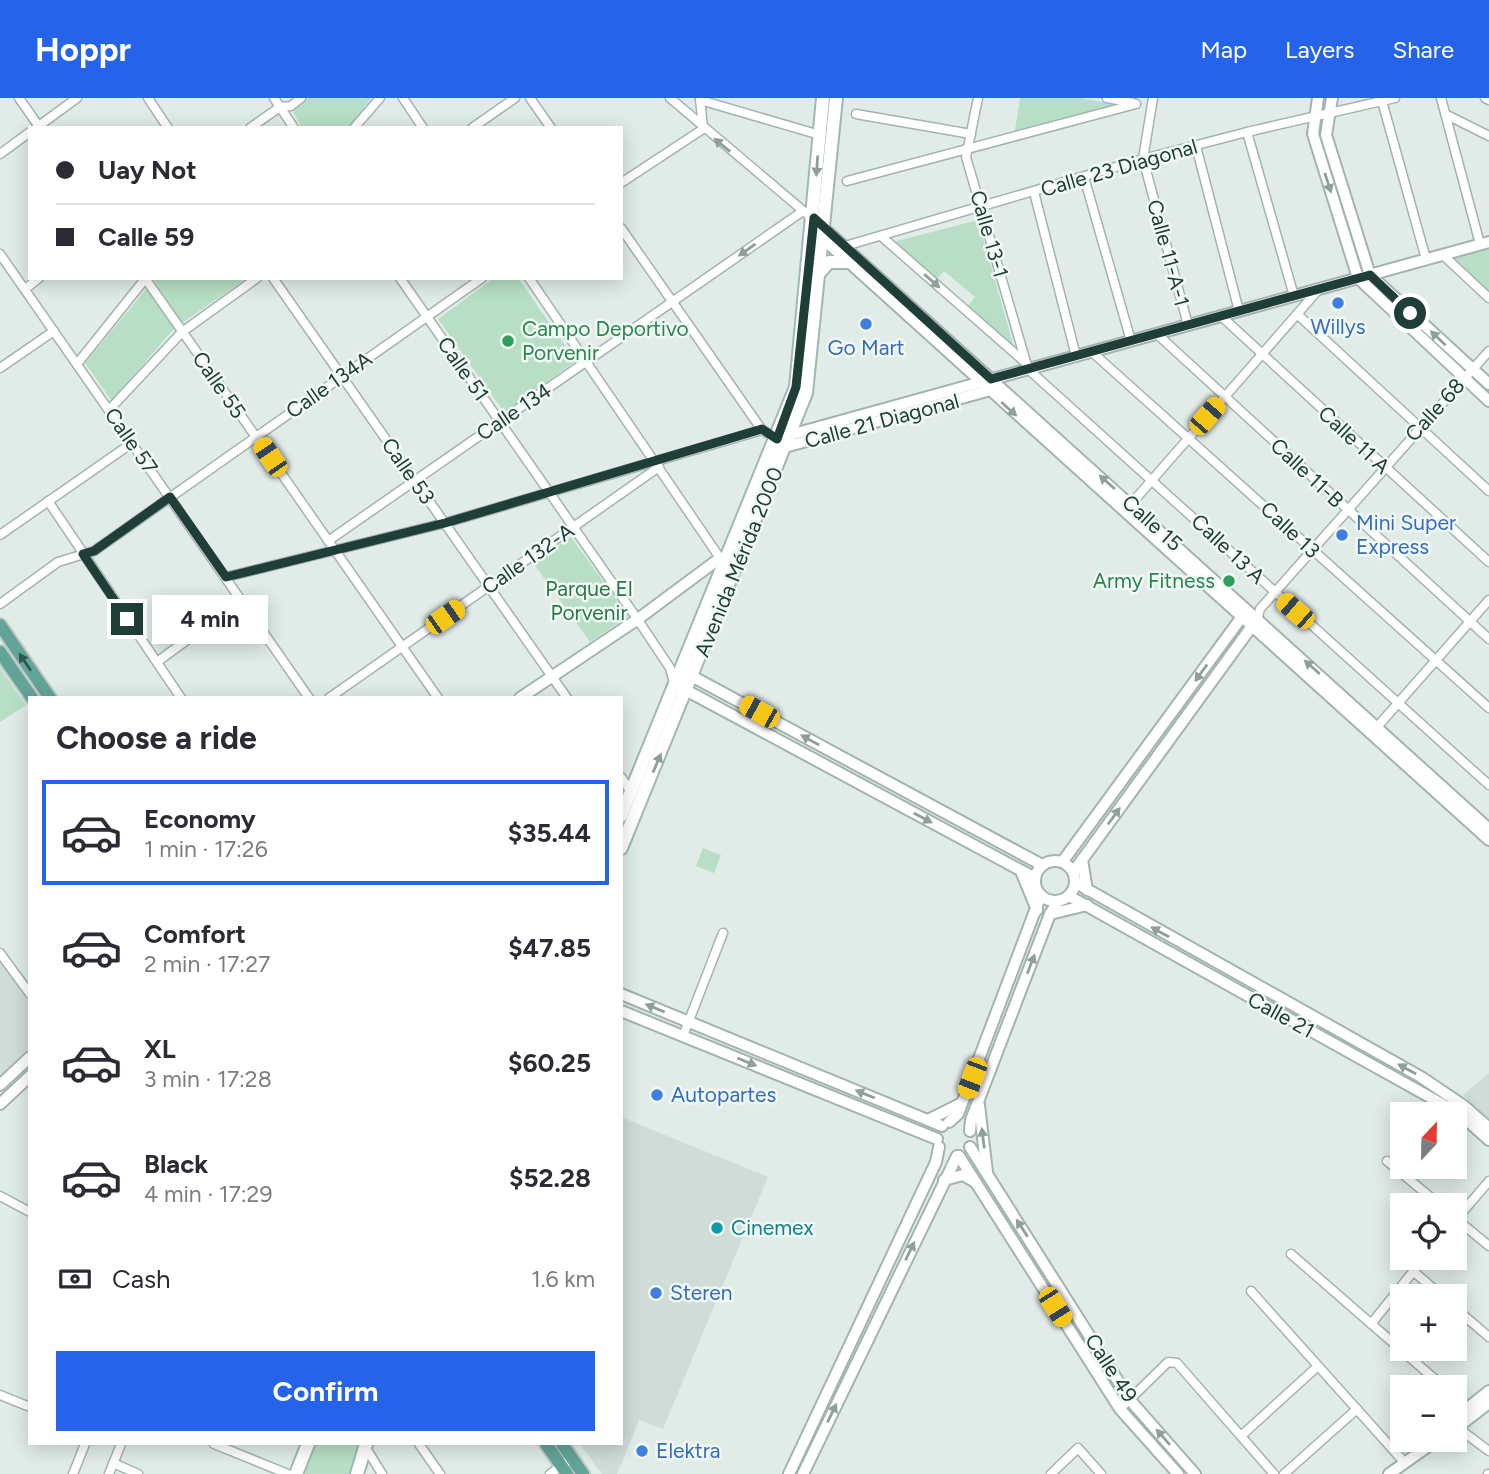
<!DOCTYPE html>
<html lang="en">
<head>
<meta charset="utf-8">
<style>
  body { margin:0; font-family:Figtree,sans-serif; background:#f2f2f3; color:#2b2b33; height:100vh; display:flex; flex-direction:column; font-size:26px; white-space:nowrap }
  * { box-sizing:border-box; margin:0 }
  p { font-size:23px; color:#7c7c81 }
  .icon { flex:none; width:38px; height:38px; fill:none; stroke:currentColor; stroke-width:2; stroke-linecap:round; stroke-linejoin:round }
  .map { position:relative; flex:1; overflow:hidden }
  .details { position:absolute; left:28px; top:598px; width:595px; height:749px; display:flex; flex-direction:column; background:#fff; border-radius:0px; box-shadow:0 4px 18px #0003 }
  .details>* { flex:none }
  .top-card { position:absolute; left:28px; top:28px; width:595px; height:154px; border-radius:0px; box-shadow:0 4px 18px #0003; display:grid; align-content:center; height:154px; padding:0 28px; background:#fff }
  .needle { width:46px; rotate:22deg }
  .fabs { position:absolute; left:1390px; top:1004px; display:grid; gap:14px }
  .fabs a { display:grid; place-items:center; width:77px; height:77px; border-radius:0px; background:#fff; box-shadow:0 4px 18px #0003; font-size:35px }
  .end { position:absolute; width:32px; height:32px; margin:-16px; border:9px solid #203e38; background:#fff; box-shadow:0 0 0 4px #fff }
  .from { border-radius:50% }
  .bubble { position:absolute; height:49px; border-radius:0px; background:#fff; box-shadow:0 4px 18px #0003; font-size:23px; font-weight:700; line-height:49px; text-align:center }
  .car { position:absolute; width:21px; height:42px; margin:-21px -10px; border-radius:9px; box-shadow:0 0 5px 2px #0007; background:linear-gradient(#f5c518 24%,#345 0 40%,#f5c518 0 76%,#345 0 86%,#f5c518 0) }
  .top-card b { display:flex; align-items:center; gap:24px; height:66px; font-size:26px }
  .top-card b+b { border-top:2px solid #e1e1e2 }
  .top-card i { width:18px; height:18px; background:#2b2b33 }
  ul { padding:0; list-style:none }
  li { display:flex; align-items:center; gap:21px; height:105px; margin:0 14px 10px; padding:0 14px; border:4px solid transparent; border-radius:0px }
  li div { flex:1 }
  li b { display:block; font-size:26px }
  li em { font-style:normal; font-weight:700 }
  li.selected { border-color:#2563eb }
  li>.icon { width:63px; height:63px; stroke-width:1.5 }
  h2 { padding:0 28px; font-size:32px; line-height:84px }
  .pay { display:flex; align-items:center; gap:18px; height:77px; padding:0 28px; font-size:26px }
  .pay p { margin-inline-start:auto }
  .action { display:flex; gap:14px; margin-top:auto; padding:14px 28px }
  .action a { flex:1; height:80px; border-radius:0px; background:#2563eb; color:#fff; font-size:28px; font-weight:700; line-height:80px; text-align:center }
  header { display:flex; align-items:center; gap:42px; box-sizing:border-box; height:98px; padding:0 35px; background:#2563eb; color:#fff }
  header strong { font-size:33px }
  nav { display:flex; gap:38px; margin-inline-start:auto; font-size:24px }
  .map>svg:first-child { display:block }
  .built { fill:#cfdcd7 }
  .green { fill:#b8dfc5 }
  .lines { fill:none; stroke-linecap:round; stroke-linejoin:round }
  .minor-casing { stroke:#a3b4b0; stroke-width:11 }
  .tertiary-casing { stroke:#a3b4b0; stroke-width:14 }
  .secondary-casing { stroke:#9eb9b1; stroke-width:16 }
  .primary-casing { stroke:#c1c9c7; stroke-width:16 }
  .minor { stroke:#fff; stroke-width:8 }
  .tertiary { stroke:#fff; stroke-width:10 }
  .secondary { stroke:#fff; stroke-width:12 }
  .primary { stroke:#63a498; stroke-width:12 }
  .oneway { fill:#909e9c }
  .oneway2 { fill:#315850 }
  .route { stroke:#203e38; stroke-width:9 }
  .shop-dot { fill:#3f7fe0; stroke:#f1f9f5; stroke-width:2.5 }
  .leisure-dot { fill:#2e9e5b; stroke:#f1f9f5; stroke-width:2.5 }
  .culture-dot { fill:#0f9aa8; stroke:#f1f9f5; stroke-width:2.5 }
  .labels { text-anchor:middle; stroke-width:5; stroke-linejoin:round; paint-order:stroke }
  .street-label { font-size:21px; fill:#203e38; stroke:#f1f9f5 }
  .shop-label { font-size:21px; fill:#366cbe; stroke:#f1f9f5; text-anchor:start }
  .leisure-label { font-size:21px; fill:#27864d; stroke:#f1f9f5; text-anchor:start }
  .park-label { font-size:21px; fill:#28774c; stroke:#f1f9f5 }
  .culture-label { font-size:21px; fill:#0d838f; stroke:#f1f9f5; text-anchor:start }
</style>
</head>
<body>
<header>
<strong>Hoppr</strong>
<nav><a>Map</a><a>Layers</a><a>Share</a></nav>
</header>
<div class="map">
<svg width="1489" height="1376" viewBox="0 0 1489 1376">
  <rect width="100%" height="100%" fill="#e1ece8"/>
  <!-- built -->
  <g class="built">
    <path d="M0,863L30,904V955L0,984Z"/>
    <path d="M1489,975V1022L1463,997Z"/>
    <path d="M621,1019L768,1079L663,1331L639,1322L617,1376H602L580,1346H621Z"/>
  </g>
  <!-- green -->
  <g class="green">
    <path d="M308,0H371L349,30H302L293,14Z"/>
    <path d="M1020,0H1080L1127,8L1014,38Z"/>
    <path d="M978,122L1015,253L967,209L975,199L944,173L936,182L893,144Z"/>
    <path d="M1489,149V199L1450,160Z"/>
    <path d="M153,180H247L182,225Z"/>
    <path d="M494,180H518L576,263L504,314L438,221Z"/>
    <path d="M148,189L176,228L112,303L85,265Z"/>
    <path d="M571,439L628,518L590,544L534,466Z"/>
    <path d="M0,570L26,607L0,624Z"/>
    <path d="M703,750L721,757L714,775L696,768Z"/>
    <path d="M312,1346H360L350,1376H300Z"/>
  </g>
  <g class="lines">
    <defs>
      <g id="minor">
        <path d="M19,0L40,30"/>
        <path d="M148,0L168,30"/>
        <path d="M274,0L294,30"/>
        <path d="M403,0L423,30"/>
        <path d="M530,0L551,30"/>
        <path d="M670,0L807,116"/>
        <path d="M700,0L703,31"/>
        <path d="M978,0L966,59L1028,271L1489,687"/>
        <path d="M1107,0L1133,5"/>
        <path d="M1153,0L1143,61L1188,227"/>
        <path d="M1441,0L1480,146"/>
        <path d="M1485,0L1489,2"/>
        <path d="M700,2L820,37"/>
        <path d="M1382,3L1426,161"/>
        <path d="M856,16L971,36"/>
        <path d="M1447,17L1489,38"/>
        <path d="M36,30L77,0"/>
        <path d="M250,30L280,9L291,8L301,0"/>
        <path d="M354,30L380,0"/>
        <path d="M472,30L515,0"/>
        <path d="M1247,34L1294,198"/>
        <path d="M1196,48L1239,213"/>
        <path d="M0,56L30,34"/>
        <path d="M1084,79L1131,243"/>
        <path d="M847,83L1136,6"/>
        <path d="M621,85L703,31"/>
        <path d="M1034,94L1076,258"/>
        <path d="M621,130L762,332L777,341"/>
        <path d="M881,138L1026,265"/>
        <path d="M845,148L1143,61L1247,34L1395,0"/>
        <path d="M0,156L309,600"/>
        <path d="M1443,157L1489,200"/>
        <path d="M145,180L438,600"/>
        <path d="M273,180L567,600"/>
        <path d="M400,180L636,519L670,570L674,585"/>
        <path d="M529,180L720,460"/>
        <path d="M25,191L39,180"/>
        <path d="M1297,216L1489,393"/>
        <path d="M1221,218L1489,464"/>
        <path d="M1157,236L1489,541"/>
        <path d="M1092,254L1489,610"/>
        <path d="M77,266L145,181"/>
        <path d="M0,270L54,233"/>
        <path d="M109,312L182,234L257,180"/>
        <path d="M48,403L181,600"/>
        <path d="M1131,406L1319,191"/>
        <path d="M0,437L132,345"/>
        <path d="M328,443L803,113"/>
        <path d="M226,479L445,425L762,332"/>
        <path d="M0,506L58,464L94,453L482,180"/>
        <path d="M1258,519L1260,511L1489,253"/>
        <path d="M157,564L241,502"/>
        <path d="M329,600L659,369"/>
        <path d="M1377,629L1489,502"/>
        <path d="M621,679L631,694"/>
        <path d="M0,855L30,896"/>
        <path d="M683,938L723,835"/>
        <path d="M1387,1063L1441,1108"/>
        <path d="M0,1098L30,1114"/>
        <path d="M1454,1119L1489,1148"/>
        <path d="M1454,1124L1489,1083"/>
        <path d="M1291,1156L1445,1290"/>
        <path d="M1413,1173L1443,1199"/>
        <path d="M1251,1193L1405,1365"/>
        <path d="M1454,1209L1489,1239"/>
        <path d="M1371,1226L1424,1160"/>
        <path d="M0,1297L30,1309"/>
        <path d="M1454,1298L1468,1310"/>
        <path d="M1120,1311L1168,1264L1177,1265L1274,1376"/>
        <path d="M1454,1327L1489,1353"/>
        <path d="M1241,1338L1318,1268"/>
        <path d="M214,1346L288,1376"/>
        <path d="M419,1346L440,1376"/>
        <path d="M366,1350L382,1376"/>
        <path d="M113,1365L138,1376"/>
        <path d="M73,1376L85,1346"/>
        <path d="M109,1376L121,1346"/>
        <path d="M550,1376L572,1360"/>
        <path d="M1051,1376L1078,1350L1101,1376"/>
        <path d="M1284,1376L1357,1311"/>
        <path d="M1488,1376H1489"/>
      </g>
      <g id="tertiary">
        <path d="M1318,0L1313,36L1358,180L1489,303"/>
        <path d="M1332,0L1326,37L1370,177L1489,286"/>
        <path d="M818,125L1489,731"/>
        <path d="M817,140L831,148L1489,742"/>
        <path d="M790,337L1489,144"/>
        <path d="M785,349L994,291"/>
        <path d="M686,575L1042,767"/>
        <path d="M680,589L1035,780"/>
        <path d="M520,600L638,521L720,460L730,464"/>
        <path d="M1082,762L1087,792"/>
        <circle cx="1055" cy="783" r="20"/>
        <path d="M1063,763L1241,520L1247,516"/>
        <path d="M1021,773L1037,812"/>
        <path d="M1074,773L1255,524"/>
        <path d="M1076,785L1421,979L1464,1008L1489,1030"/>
        <path d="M1069,798L1460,1016L1489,1042"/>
        <path d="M1050,816L1087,807"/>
        <path d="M621,896L942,1028"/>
        <path d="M621,913L937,1041"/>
        <path d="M0,987L30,959"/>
        <path d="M0,1006L30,978"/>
        <path d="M979,1007L987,1074"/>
        <path d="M928,1022L960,1006"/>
        <path d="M949,1024L958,1016L1041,797"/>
        <path d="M970,1033L971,1022L1050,816L1058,803"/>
        <path d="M970,1049L1130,1302L1195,1376"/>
        <path d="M959,1058L1120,1311L1178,1376"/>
        <path d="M944,1082L963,1077L975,1084"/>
        <path d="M1454,1321L1489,1293"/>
        <path d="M1454,1332L1489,1305"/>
        <path d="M789,1376L936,1064L939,1049"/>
        <path d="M803,1376L957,1058"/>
        <path d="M1389,1376L1437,1342"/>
      </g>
      <g id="secondary">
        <path d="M820,174L829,164H848"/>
        <path d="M621,718L796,289L823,0"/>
        <path d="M621,750L806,295L836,0"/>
        <path d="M296,1376L308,1346"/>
        <path d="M357,1376L366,1346"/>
      </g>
      <g id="primary">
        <path d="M0,527L50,600"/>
        <path d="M0,554L32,600"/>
        <path d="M546,1346L567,1376"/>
        <path d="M562,1346L583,1376"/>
      </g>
    </defs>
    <!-- minor casing -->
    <use href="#minor" class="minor-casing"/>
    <!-- tertiary casing -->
    <use href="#tertiary" class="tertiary-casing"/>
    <!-- secondary casing -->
    <use href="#secondary" class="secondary-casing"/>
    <!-- primary casing -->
    <use href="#primary" class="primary-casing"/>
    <!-- minor -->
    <use href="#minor" class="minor"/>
    <!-- tertiary -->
    <use href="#tertiary" class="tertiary"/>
    <!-- secondary -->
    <use href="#secondary" class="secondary"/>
    <!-- primary -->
    <use href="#primary" class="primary"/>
  </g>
  <!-- one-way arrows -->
  <defs><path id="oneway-solid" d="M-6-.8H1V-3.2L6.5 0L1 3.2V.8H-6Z" transform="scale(1.75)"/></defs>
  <g class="oneway">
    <use href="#oneway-solid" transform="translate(722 47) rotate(-141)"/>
    <use href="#oneway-solid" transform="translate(817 68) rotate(94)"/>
    <use href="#oneway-solid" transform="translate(1328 85) rotate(72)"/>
    <use href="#oneway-solid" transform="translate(747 152) rotate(145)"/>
    <use href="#oneway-solid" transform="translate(932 183) rotate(41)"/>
    <use href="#oneway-solid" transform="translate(1438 240) rotate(-137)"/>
    <use href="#oneway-solid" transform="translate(1009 311) rotate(42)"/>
    <use href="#oneway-solid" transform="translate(1107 384) rotate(-138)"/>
    <use href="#oneway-solid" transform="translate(1312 569) rotate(-138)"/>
    <use href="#oneway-solid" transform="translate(1201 575) rotate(126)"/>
    <use href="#oneway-solid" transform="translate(810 642) rotate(-151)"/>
    <use href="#oneway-solid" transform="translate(657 665) rotate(-67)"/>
    <use href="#oneway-solid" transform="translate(1114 718) rotate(-54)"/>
    <use href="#oneway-solid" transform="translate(923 720) rotate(28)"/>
    <use href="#oneway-solid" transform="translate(1160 834) rotate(-151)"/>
    <use href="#oneway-solid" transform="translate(1031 866) rotate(-69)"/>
    <use href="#oneway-solid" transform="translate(655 910) rotate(-158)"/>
    <use href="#oneway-solid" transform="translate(747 964) rotate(22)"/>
    <use href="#oneway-solid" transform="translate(1407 971) rotate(-151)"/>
    <use href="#oneway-solid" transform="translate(865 996) rotate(-158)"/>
    <use href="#oneway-solid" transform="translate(983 1040) rotate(-97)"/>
    <use href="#oneway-solid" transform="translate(1022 1130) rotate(-123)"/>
    <use href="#oneway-solid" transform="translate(910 1153) rotate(-64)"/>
    <use href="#oneway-solid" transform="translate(832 1315) rotate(-64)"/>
    <use href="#oneway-solid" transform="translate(1163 1339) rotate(-131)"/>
  </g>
  <use class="oneway2" href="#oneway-solid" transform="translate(25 564) rotate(-124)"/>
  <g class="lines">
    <!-- route -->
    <path class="route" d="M127,521L83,456L94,453L170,399L226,479L445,425L762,331L777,341L796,289L814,120L991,281L1370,177L1410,215"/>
  </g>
  <!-- markers -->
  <g class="shop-dot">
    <circle cx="1338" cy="205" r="7"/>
    <circle cx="866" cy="226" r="7"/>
    <circle cx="1342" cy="437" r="7"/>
    <circle cx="657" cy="997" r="7"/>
    <circle cx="656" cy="1195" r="7"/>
    <circle cx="642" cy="1353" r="7"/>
  </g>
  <g class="leisure-dot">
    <circle cx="508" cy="243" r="7"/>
    <circle cx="1229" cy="483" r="7"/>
  </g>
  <circle class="culture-dot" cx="717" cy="1130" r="7"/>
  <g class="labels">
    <!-- street labels -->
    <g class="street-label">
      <text transform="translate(1119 70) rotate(-16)" y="7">Calle 23 Diagonal</text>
      <text transform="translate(989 136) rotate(74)" y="7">Calle 13-1</text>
      <text transform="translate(1168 155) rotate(75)" y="7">Calle 11-A-1</text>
      <text transform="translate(463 271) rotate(55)" y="7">Calle 51</text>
      <text transform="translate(219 287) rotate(55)" y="7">Calle 55</text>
      <text transform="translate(329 287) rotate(-35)" y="7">Calle 134A</text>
      <text transform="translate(1435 312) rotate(-48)" y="7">Calle 68</text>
      <text transform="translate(514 314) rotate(-34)" y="7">Calle 134</text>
      <text transform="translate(882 323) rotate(-15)" y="7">Calle 21 Diagonal</text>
      <text transform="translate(1354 342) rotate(43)" y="7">Calle 11 A</text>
      <text transform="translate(131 343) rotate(55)" y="7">Calle 57</text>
      <text transform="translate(408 373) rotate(55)" y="7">Calle 53</text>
      <text transform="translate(1307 375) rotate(43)" y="7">Calle 11-B</text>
      <text transform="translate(1152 425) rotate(42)" y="7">Calle 15</text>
      <text transform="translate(1290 432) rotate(43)" y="7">Calle 13</text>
      <text transform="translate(1228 451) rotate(43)" y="7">Calle 13 A</text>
      <text transform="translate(528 461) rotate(-35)" y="7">Calle 132-A</text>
      <text transform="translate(739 464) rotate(-68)" y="7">Avenida Mérida 2000</text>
      <text transform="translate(1281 917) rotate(29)" y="7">Calle 21</text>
      <text transform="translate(1111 1270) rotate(57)" y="7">Calle 49</text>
    </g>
    <!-- shop labels -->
    <g class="shop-label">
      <text x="1338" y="236" text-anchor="middle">Willys</text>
      <text x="866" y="257" text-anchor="middle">Go Mart</text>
      <text x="1356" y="432">Mini Super<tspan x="1356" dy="24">Express</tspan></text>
      <text x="671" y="1004">Autopartes</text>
      <text x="670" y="1202">Steren</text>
      <text x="656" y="1360">Elektra</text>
    </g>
    <!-- leisure labels -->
    <g class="leisure-label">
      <text x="522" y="238">Campo Deportivo<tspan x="522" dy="24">Porvenir</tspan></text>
      <text x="1215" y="490" text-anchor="end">Army Fitness</text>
    </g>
    <!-- park labels -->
    <g class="park-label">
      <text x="589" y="498">Parque El<tspan x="589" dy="24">Porvenir</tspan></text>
    </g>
    <!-- culture labels -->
    <g class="culture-label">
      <text x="731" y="1137">Cinemex</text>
    </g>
  </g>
</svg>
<div class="fabs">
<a><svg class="needle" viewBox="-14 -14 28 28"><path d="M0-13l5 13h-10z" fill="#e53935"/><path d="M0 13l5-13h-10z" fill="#7c7c81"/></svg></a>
<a><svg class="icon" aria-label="locate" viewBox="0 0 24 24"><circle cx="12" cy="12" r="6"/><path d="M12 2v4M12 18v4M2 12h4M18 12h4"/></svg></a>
<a>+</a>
<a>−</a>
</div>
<i class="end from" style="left:1410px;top:215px"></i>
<i class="end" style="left:127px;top:521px"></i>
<div class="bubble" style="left:152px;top:497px;width:116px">4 min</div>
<i class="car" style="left:1207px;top:318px;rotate:41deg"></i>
<i class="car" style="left:270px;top:359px;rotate:326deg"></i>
<i class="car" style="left:1295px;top:513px;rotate:311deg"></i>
<i class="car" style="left:445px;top:519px;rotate:55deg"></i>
<i class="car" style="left:759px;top:614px;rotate:299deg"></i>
<i class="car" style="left:972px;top:980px;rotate:201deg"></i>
<i class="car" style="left:1055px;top:1209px;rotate:148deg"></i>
<div class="top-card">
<b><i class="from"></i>Uay Not</b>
<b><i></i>Calle 59</b>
</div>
<section class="details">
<h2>Choose a ride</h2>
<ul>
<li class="selected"><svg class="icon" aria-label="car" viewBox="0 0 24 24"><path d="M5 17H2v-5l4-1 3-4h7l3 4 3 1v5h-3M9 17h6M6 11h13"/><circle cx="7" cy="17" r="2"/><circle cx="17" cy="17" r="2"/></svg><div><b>Economy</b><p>1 min · 17:26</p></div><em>$35.44</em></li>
<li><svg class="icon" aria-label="car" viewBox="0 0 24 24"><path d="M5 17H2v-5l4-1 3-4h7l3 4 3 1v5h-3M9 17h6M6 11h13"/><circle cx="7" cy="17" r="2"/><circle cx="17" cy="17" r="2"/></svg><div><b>Comfort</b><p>2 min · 17:27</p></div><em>$47.85</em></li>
<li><svg class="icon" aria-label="car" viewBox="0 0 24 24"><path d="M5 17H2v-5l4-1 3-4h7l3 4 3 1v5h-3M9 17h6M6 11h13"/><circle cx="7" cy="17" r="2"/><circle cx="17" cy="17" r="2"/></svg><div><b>XL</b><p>3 min · 17:28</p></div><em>$60.25</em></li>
<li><svg class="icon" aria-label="car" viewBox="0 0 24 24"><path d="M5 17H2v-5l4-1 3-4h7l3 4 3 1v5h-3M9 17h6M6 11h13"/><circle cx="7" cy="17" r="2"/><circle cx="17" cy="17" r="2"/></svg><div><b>Black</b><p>4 min · 17:29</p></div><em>$52.28</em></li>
</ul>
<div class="pay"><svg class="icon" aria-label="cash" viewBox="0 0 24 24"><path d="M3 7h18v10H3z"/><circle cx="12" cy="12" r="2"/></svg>Cash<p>1.6 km</p></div>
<div class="action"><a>Confirm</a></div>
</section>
</div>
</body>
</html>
